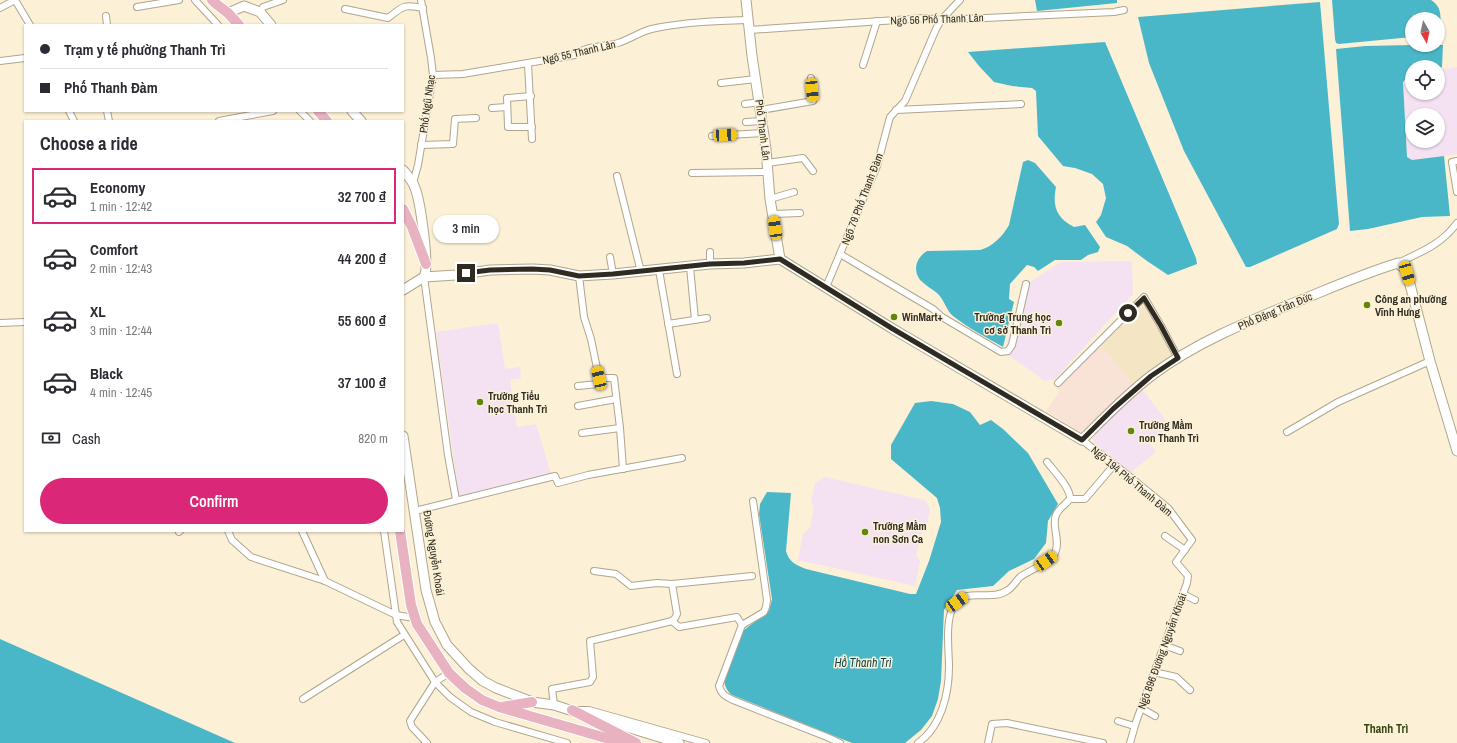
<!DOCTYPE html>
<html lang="en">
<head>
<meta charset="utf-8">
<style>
  body { margin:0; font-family:"Archivo Narrow",sans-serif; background:#f7f7f7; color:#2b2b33; height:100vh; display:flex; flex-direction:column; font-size:15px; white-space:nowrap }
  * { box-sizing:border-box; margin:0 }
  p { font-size:13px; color:#7c7c81 }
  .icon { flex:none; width:22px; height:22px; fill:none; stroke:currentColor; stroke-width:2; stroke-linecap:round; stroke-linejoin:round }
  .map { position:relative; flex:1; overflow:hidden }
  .sheet { position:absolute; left:24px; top:120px; width:380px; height:412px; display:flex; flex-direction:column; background:#fff; border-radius:0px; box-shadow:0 1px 3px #0004 }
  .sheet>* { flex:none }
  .banner { position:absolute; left:24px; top:24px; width:380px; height:88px; border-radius:0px; box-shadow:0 1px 3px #0004; display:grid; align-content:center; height:88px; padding:0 16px; background:#fff }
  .needle { width:26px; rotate:171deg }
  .buttons { position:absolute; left:1405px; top:12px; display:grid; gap:8px }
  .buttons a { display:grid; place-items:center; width:40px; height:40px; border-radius:50%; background:#fff; box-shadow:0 1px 3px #0004; font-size:20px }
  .end { position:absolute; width:18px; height:18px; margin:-9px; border:5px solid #2f2b21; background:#fff; box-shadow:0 0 0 2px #fff }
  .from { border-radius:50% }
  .bubble { position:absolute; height:28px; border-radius:14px; background:#fff; box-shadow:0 1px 3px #0004; font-size:13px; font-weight:600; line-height:28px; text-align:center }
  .car { position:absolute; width:12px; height:24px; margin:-12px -6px; border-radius:5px; box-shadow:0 0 3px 1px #0007; background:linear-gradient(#f5c518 24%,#345 0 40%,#f5c518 0 76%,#345 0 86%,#f5c518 0) }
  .banner b { display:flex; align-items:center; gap:14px; height:38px; font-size:15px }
  .banner b+b { border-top:1px solid #e1e1e2 }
  .banner i { width:10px; height:10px; background:#2b2b33 }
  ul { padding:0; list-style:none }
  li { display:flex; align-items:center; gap:12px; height:56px; margin:0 8px 6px; padding:0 8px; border:2px solid transparent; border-radius:0px }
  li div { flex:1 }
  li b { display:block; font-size:15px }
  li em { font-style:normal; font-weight:600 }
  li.active { border-color:#db2777 }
  li>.icon { width:36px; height:36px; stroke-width:1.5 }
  h2 { padding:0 16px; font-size:18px; line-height:48px }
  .pay { display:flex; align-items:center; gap:10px; height:44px; padding:0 16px; font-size:15px }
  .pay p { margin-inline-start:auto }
  .cta { display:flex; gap:8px; margin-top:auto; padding:8px 16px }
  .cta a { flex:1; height:46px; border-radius:24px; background:#db2777; color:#fff; font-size:16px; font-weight:600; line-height:46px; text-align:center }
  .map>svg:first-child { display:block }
  .commercial { fill:#f9e3d6 }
  .built { fill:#f4e5c4 }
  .education { fill:#f4e1f2; fill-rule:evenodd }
  .water { fill:#4ab7c8 }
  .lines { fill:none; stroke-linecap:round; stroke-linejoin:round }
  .street-casing { stroke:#b0a68d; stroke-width:8 }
  .secondary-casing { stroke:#b0a68d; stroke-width:11 }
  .primary-casing { stroke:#fff; stroke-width:12 }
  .street { stroke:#fff; stroke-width:6 }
  .secondary { stroke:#fff; stroke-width:9 }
  .primary { stroke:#e9b2c1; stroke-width:10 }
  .route { stroke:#2f2b21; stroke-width:5 }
  .poi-dot { fill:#60860a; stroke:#fcf1d7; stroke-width:1.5 }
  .labels { text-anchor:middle; stroke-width:3; stroke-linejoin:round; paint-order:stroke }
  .street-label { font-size:11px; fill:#2f2b21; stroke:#fcf1d7 }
  .poi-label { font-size:11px; font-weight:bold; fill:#2f2b21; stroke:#fcf1d7; text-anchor:start }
  .water-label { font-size:12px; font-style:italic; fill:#0c3f46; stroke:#fcf1d7 }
  .neighbourhood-label { font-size:12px; font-weight:bold; fill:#324510; stroke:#fcf1d7 }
</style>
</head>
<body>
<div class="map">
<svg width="1457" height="743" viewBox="0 0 1457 743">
  <rect width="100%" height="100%" fill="#fcf1d7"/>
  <!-- commercial -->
  <path class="commercial" d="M1101,345L1134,385L1081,433L1046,411L1060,391L1056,388Z"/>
  <!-- built -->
  <path class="built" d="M1145,303L1174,356L1134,385L1101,345Z"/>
  <!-- education -->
  <g class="education">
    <path d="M1438,67H1442L1445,69L1457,67V154L1412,160L1407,157L1403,82L1412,72V93H1438ZM1412,115H1438V141H1412Z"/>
    <path d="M1132,261L1133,294L1055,379L1045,381L1004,352L1024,286L1061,262Z"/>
    <path d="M498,323L505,369L520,367L521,378L510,380L517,427L536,424L551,474L459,496L436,332Z"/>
    <path d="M1142,389L1171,427L1149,443L1156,452L1129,474L1095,445L1092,437L1093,435Z"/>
    <path d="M825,477L924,500L930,508L926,531L922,533L916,555L920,561L915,586L798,560L803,534L810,528L814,507L811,502L815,483Z"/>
  </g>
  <!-- water -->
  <g class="water">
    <path d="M1035,0H1117V3L1037,11Z"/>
    <path d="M1332,0H1431C1444,8 1440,20 1440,34H1438V19H1412V37L1339,44L1336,43L1335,39Z"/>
    <path d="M1320,2L1339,224L1337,229L1250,267H1246L1184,151L1149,63L1138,17Z"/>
    <path d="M1105,42L1196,258L1197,264L1168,275L1147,261L1127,246L1106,237L1096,222L1101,215L1106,198L1103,184L1092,174L1075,168L1063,166L1038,136L1036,91L1032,88L1012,86L994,82L979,66L968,52Z"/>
    <path d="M1412,45H1443L1442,67H1412V72L1403,82L1407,157L1412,160L1444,156L1450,216L1422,217L1368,229L1350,231L1336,49L1365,46Z"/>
    <path d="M1028,160L1035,163L1056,187C1052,207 1057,218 1074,227L1085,225L1100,247L1098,252L1088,255L1081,260H1055L1038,271L1034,267L1027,265L1010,284L1009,299L1014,302L1003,347C986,337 968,328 953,316C947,312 944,299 937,293C932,289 925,285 920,280C912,269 917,257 927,251L980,250C992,247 1003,236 1009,225L1023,162Z"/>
    <path d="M931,401L953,404L970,412L980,425L991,420L1003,429L1028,453L1058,504L1048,521L1046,543L1034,559L1009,571L993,586L957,590L944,610L941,681L938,699L932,716L921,730L905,743H852L732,695C727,691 725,687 724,680L740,635L744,630L769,611L772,599L759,514L760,504L767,492L791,493L786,551C789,562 796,565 806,569L910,594H916L929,561L941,522L940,508L937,498L891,459V445L915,403Z"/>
    <path d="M0,639L235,743H0Z"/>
  </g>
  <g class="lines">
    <defs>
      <g id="street">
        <path d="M15,0L30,25"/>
        <path d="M195,0L218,25"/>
        <path d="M137,7L179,0"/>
        <path d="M0,8L15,0"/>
        <path d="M345,9L388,18C403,6 404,4 423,8"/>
        <path d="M260,12L263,7L283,0"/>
        <path d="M106,16L107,25"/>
        <path d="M749,30L926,18L941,20L1114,12L1124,10"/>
        <path d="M0,61L25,58"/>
        <path d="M528,64L532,139"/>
        <path d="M863,65L877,21"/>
        <path d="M433,75L463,74L575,55C587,45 604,47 618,43C631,39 642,30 656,28C686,22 717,21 748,20"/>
        <path d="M721,83L756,79"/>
        <path d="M531,96L507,98L508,127H532"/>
        <path d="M745,104L760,102"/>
        <path d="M492,108L507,107"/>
        <path d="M761,110L813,101L811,78"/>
        <path d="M896,110L1021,104"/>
        <path d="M69,111L74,121"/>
        <path d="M107,111L109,121"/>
        <path d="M300,111L310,121"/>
        <path d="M219,121L273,111"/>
        <path d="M746,122L762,121"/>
        <path d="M712,136L763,133"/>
        <path d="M421,145L453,144L455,119L476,118"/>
        <path d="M1457,161L1452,162L1457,192"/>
        <path d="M767,163L803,158L813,171"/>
        <path d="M692,173L768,172"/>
        <path d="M617,176L641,272"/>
        <path d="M413,183L418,165L433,75L431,58L421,0"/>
        <path d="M770,199L794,192"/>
        <path d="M773,214L800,213"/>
        <path d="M710,252V264"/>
        <path d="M840,254L933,309L942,317L1001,352L1008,351L1012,345L1026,284"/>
        <path d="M610,257L613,274"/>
        <path d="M1398,263C1421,252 1442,244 1457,223"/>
        <path d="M690,267L695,320"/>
        <path d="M659,270L677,374"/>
        <path d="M424,277L448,455L456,500"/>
        <path d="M826,287L877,166L890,117L905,101L936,29L941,20L960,0"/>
        <path d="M0,323L25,322"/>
        <path d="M668,324L707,318"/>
        <path d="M599,378H614L620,428L623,469"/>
        <path d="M1058,383L1144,297L1161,326L1178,358"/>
        <path d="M578,386L598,384L599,378L591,339L584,317L579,276"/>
        <path d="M578,406L616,399"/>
        <path d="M1287,432L1338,402L1430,361"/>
        <path d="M582,433L620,428"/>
        <path d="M1082,440L1134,480L1168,508L1192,540L1176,562L1188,576L1187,583L1136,722L1130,743"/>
        <path d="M1070,499H1085L1114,465"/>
        <path d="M753,501L767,600L766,607L764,612L742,625L719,686C721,694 725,696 733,700L827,737L840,743"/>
        <path d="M415,511L555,476L558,483L588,475L682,458"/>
        <path d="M228,531L232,540L251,557L325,581"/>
        <path d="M302,531L325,581L396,615L414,618"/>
        <path d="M384,531L397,622L435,682L450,697L471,712L495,722L567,743"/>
        <path d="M179,532L180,531"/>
        <path d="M1165,536L1185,550"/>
        <path d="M594,571L616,574L631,586L657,583L672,584L752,576"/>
        <path d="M1183,594L1195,600"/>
        <path d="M672,621L679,627L737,617L742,625"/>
        <path d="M1164,645L1180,651"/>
        <path d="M1154,672L1176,677L1190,690"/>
        <path d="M303,699L404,635"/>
        <path d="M554,705L552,689L590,682L593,677L590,641L672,621L675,618L677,614L672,584"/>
        <path d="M1141,708L1155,716"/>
        <path d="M575,710H589L706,743"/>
        <path d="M1118,721L1134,726"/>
        <path d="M427,743L412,727L410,721L435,682L449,673"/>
        <path d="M918,743C941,727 949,694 949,667C949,650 945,623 953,607C965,585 991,603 1008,590C1013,587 1016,581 1020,577C1028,571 1051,562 1055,553C1061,540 1051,526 1056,515C1059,508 1065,505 1070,499C1071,488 1054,471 1047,462"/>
        <path d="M988,743L992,724L1007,723L1103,743"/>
      </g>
      <g id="secondary">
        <path d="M746,0L752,56L766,149L770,199L780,259"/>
        <path d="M228,13L244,6L260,12L271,25"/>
        <path d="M352,111L361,121"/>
        <path d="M403,170C407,175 413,181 415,188C420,200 430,267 424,277"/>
        <path d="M403,290L424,277L456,275L490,270L533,269L550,270L579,276L613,274L710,264L744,263L780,259L893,329L1082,440C1104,418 1126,395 1151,376C1196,342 1249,321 1301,300C1333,287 1365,273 1398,263L1405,269L1407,273L1430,361L1457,451"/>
        <path d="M403,436L426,590L435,622L447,645L469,669L483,681L496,688L532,702L554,705L579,713"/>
        <path d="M591,716L679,743"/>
      </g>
      <g id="primary">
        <path d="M212,0L215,3L228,13L239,25"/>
        <path d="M318,111L327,121"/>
        <path d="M403,209L412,227L426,264"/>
        <path d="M400,531L411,605L417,624L449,673L465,688L482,700L499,707L623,743"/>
        <path d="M502,707L532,702"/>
        <path d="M572,710L636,743"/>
      </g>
    </defs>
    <!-- street casing -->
    <use href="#street" class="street-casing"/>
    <!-- secondary casing -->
    <use href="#secondary" class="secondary-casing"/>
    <!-- primary casing -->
    <use href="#primary" class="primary-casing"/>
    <!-- street -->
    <use href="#street" class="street"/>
    <!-- secondary -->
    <use href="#secondary" class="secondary"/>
    <!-- primary -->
    <use href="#primary" class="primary"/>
  </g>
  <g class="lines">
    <!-- route -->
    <path class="route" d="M466,273L490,270L532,269L550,270L579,276L613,274L710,264L744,263L780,259L893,329L1082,440L1113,409L1151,376L1178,358L1161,326L1144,298L1128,313"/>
  </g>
  <!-- markers -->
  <g class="poi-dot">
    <circle cx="1367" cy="305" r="4"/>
    <circle cx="894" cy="317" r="4"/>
    <circle cx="1059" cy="323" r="4"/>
    <circle cx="480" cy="402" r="4"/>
    <circle cx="1131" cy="431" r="4"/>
    <circle cx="865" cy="532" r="4"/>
  </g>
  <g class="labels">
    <!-- street labels -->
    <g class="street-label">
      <text transform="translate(937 19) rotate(-2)" y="4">Ngõ 56 Phố Thanh Lân</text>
      <text transform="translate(579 52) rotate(-13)" y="4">Ngõ 55 Thanh Lân</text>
      <text transform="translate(427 104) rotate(-82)" y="4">Phố Ngũ Nhạc</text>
      <text transform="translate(763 130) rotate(83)" y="4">Phố Thanh Lân</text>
      <text transform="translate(862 199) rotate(-69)" y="4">Ngõ 79 Phố Thanh Đàm</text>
      <text transform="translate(1275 311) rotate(-23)" y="4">Phố Đặng Trần Đức</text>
      <text transform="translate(1132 481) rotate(40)" y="4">Ngõ 194 Phố Thanh Đàm</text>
      <text transform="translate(434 553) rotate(81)" y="4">Đường Nguyễn Khoái</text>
      <text transform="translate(1162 651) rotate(-70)" y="4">Ngõ 896 Đường Nguyễn Khoái</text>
    </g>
    <!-- poi labels -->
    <g class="poi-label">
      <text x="1375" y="303">Công an phường<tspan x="1375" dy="13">Vĩnh Hưng</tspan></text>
      <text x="902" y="321">WinMart+</text>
      <text x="1051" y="321" text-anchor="end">Trường Trung học<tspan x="1051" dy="13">cơ sở Thanh Trì</tspan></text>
      <text x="488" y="400">Trường Tiểu<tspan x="488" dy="13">học Thanh Trì</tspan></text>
      <text x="1139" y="429">Trường Mầm<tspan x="1139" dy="13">non Thanh Trì</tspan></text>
      <text x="873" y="530">Trường Mầm<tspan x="873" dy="13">non Sơn Ca</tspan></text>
    </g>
    <!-- water labels -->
    <g class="water-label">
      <text x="863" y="667">Hồ Thanh Trì</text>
    </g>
    <!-- neighbourhood labels -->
    <g class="neighbourhood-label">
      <text x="1386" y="733">Thanh Trì</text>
    </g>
  </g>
</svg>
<div class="buttons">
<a><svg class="needle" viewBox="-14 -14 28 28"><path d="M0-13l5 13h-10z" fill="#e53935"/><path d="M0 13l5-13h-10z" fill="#7c7c81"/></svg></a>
<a><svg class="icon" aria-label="locate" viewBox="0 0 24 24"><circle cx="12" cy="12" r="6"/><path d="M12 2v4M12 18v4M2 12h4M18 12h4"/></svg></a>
<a><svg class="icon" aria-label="layers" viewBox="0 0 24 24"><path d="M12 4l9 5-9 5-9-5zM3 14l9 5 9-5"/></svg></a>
</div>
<i class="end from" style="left:1128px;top:313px"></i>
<i class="end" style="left:466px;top:273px"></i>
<div class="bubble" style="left:433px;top:215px;width:66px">3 min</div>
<i class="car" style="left:812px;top:90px;rotate:175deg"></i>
<i class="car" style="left:725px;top:135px;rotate:87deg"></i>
<i class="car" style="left:775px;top:228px;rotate:352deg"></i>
<i class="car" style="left:1407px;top:273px;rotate:164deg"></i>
<i class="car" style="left:599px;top:378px;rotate:347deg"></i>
<i class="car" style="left:1046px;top:561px;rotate:56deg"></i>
<i class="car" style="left:957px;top:602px;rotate:55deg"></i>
<div class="banner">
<b><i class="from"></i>Trạm y tế phường Thanh Trì</b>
<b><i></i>Phố Thanh Đàm</b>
</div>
<section class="sheet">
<h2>Choose a ride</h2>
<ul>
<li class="active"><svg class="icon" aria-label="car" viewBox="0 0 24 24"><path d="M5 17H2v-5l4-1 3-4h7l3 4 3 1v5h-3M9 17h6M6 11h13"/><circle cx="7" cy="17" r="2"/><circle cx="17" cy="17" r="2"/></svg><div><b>Economy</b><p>1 min · 12:42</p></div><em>32 700 ₫</em></li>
<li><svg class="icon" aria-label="car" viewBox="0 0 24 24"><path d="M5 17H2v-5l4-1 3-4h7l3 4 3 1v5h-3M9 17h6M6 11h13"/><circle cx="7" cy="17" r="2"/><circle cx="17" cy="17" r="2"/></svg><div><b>Comfort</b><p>2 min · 12:43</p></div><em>44 200 ₫</em></li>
<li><svg class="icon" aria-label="car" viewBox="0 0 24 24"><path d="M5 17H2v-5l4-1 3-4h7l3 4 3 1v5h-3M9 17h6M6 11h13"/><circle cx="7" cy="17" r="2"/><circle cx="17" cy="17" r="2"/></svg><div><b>XL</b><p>3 min · 12:44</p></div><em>55 600 ₫</em></li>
<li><svg class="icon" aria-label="car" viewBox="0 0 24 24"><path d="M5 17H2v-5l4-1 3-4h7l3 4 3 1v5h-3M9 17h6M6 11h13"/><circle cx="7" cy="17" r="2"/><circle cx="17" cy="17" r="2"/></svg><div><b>Black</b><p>4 min · 12:45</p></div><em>37 100 ₫</em></li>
</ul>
<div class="pay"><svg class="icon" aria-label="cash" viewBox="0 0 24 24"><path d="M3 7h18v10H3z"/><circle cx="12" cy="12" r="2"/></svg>Cash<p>820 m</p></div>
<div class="cta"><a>Confirm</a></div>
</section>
</div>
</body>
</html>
